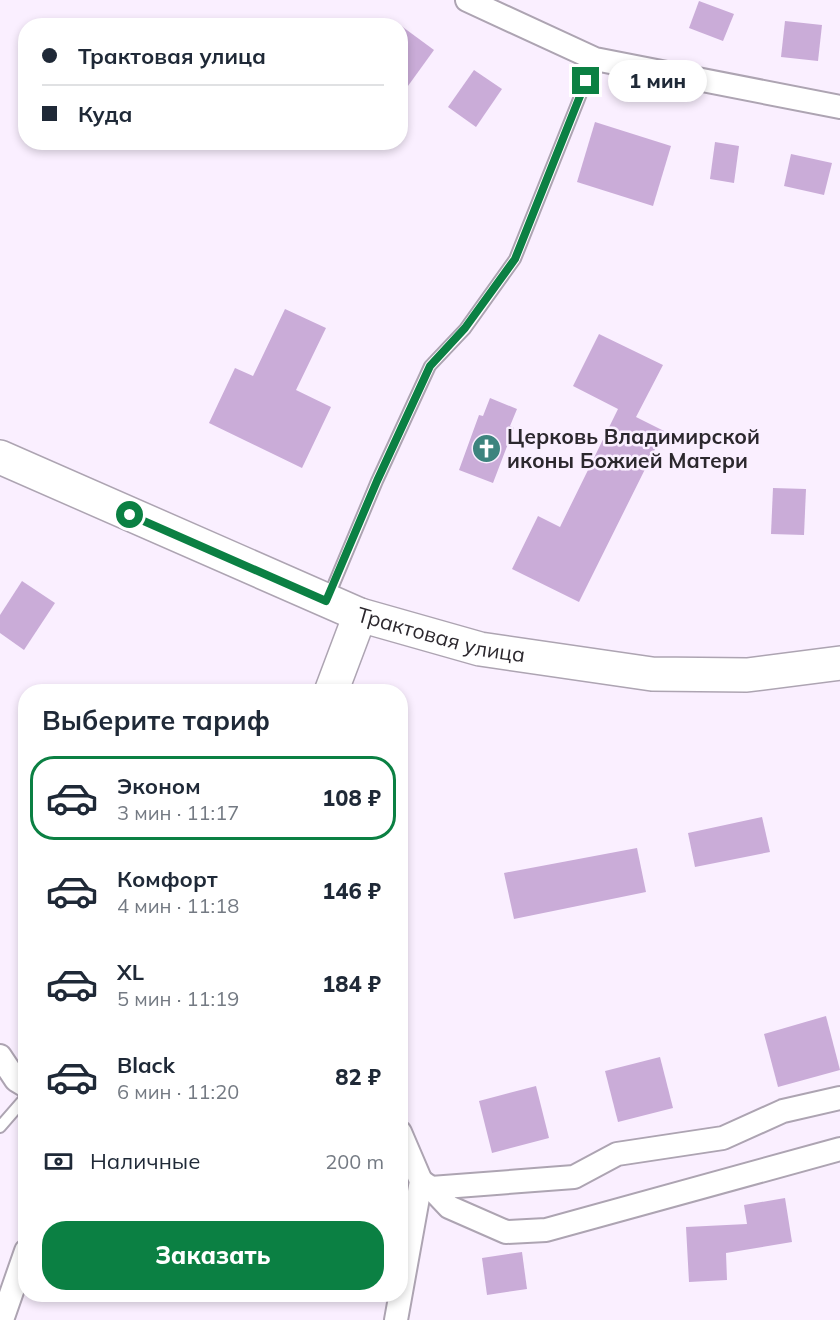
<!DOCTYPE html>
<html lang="ru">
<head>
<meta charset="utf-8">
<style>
  body { margin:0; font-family:Mulish,sans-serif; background:#f2f2f3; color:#1f2937; height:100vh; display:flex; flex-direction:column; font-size:22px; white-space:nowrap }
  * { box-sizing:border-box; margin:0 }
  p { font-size:20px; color:#747a83 }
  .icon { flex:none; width:33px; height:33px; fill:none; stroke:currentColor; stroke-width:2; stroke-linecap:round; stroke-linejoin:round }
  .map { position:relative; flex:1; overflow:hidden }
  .drawer { position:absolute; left:18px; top:684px; width:390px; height:618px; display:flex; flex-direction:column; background:#fff; border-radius:24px; box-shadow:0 3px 9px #0003 }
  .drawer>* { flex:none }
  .top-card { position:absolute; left:18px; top:18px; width:390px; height:132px; border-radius:24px; box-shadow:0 3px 9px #0003; display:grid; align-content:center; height:132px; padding:0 24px; background:#fff }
  .end { position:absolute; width:27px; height:27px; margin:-14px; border:8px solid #0b8043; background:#fff; box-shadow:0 0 0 3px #fff }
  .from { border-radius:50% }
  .bubble { position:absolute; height:42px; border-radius:21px; background:#fff; box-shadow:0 3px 9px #0003; font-size:20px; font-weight:800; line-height:42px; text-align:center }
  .top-card b { display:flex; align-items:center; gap:21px; height:57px; font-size:22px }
  .top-card b+b { border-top:2px solid #e0e1e3 }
  .top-card i { width:15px; height:15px; background:#1f2937 }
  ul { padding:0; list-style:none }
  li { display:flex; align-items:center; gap:18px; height:84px; margin:0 12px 9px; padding:0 12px; border:3px solid transparent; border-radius:24px }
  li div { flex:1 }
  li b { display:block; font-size:22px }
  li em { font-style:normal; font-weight:800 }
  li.on { border-color:#0b8043 }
  li>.icon { width:54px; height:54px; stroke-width:1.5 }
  h2 { padding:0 24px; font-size:27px; line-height:72px }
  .pay { display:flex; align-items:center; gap:15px; height:66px; padding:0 24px; font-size:22px }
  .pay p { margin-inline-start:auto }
  .primary-button { display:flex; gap:12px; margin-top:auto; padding:12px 24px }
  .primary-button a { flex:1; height:69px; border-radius:24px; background:#0b8043; color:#fff; font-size:24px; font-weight:800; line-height:69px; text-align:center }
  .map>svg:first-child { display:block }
  .building { fill:#caacd8 }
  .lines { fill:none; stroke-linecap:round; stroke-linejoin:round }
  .service-casing { stroke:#ada4b2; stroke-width:14 }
  .minor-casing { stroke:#ada4b2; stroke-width:26 }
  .trunk-casing { stroke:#ada4b2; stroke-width:36 }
  .service { stroke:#fff; stroke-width:10 }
  .minor { stroke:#fff; stroke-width:22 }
  .trunk { stroke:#fff; stroke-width:33 }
  .route { stroke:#0b8043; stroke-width:8 }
  .labels { text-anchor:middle; stroke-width:5; stroke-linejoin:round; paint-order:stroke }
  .poi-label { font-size:21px; font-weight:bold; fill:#2c282e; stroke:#faefff; text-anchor:start }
  .street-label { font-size:21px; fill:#2c282e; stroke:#faefff }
</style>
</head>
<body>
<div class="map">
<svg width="840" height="1320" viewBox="0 0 840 1320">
  <rect width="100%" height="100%" fill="#faefff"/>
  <!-- building -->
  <g class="building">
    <path d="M699,1L734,14L723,41L689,28Z"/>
    <path d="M785,21L822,25L818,61L781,57Z"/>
    <path d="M400,25L434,50L400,97Z"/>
    <path d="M474,70L502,89L476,127L448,107Z"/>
    <path d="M595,122L671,146L653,206L577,182Z"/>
    <path d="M715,142L739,146L734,183L710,179Z"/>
    <path d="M791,154L832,163L824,195L784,186Z"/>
    <path d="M285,309L326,328L296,390L331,407L302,468L209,423L235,368L253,376Z"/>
    <path d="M599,334L663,365L636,417L664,431L579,602L512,569L538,516L560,527L618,409L573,386Z"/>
    <path d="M490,398L517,409L510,426L514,428L493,483L459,470L479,415L483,416Z"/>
    <path d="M773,488L806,489L804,535L771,534Z"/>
    <path d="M22,581L55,603L24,650L0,633V615Z"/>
    <path d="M762,817L770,852L695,867L688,833Z"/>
    <path d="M637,848L646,892L514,919L504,873Z"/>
    <path d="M826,1016L840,1070L778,1087L764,1034Z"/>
    <path d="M660,1057L673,1108L618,1122L605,1071Z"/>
    <path d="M536,1086L549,1138L492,1153L479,1101Z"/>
    <path d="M785,1198L792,1242L726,1253L727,1280L689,1282L686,1227L747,1224L744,1205Z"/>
    <path d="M522,1252L527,1289L487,1295L482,1258Z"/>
  </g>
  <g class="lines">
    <defs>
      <g id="service">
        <path d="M328,598L377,481L430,366L465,329L515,259L595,59"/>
        <path d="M0,1127L26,1097"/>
      </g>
      <g id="minor">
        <path d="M467,0L595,59L840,107"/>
        <path d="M0,1056L16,1080L26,1086"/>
        <path d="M421,1181L431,1188L449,1207L506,1232L546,1230L840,1149"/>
        <path d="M431,1188L574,1177L617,1154L723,1138L783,1111L840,1098"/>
        <path d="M2,1320L26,1251"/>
        <path d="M396,1320L421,1181L400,1132"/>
      </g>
      <g id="trunk">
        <path id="s1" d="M0,457L360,615L480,649L652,674L747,675L840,663"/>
        <path d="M331,692L360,615"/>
      </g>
    </defs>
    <!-- service casing -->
    <use href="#service" class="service-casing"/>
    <!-- minor casing -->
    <use href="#minor" class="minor-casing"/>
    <!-- trunk casing -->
    <use href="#trunk" class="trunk-casing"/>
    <!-- service -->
    <use href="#service" class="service"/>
    <!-- minor -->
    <use href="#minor" class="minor"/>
    <!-- trunk -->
    <use href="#trunk" class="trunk"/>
  </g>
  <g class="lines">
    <!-- route -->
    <path class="route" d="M130,515L326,601L377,481L430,366L465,328L515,259L586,81"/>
  </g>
  <!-- icons -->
  <defs>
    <symbol id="church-disc" viewBox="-11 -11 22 22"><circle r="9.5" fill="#3d847e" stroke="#faefff"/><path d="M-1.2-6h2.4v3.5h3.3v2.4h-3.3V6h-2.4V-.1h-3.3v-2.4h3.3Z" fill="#fff"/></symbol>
  </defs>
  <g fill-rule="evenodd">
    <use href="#church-disc" x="470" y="432" width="33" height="33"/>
  </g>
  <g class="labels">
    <!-- poi labels -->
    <g class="poi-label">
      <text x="507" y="444">Церковь Владимирской<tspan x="507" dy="24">иконы Божией Матери</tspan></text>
    </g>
    <!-- street labels -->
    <g class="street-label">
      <text dy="7" stroke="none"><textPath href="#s1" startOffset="477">Трактовая улица</textPath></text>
    </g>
  </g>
</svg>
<i class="end from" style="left:130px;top:515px"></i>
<i class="end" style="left:586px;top:81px"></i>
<div class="bubble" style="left:608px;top:60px;width:99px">1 мин</div>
<div class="top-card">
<b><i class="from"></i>Трактовая улица</b>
<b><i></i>Куда</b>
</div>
<section class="drawer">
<h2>Выберите тариф</h2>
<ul>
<li class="on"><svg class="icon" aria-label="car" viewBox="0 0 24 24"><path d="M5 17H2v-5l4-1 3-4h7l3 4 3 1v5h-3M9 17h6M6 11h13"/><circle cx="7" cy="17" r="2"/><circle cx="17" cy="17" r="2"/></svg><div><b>Эконом</b><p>3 мин · 11:17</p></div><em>108 ₽</em></li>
<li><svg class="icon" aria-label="car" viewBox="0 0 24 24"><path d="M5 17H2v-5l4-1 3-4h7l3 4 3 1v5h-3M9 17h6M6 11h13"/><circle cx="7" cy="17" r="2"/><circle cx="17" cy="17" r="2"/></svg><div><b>Комфорт</b><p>4 мин · 11:18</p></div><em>146 ₽</em></li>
<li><svg class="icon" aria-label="car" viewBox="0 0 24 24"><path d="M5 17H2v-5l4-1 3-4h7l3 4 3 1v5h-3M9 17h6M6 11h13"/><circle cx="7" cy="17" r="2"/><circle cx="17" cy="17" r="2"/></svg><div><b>XL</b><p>5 мин · 11:19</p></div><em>184 ₽</em></li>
<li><svg class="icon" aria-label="car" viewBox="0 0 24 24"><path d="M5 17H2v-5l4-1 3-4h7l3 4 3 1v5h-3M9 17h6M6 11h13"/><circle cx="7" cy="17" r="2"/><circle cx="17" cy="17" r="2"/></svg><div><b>Black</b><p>6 мин · 11:20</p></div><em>82 ₽</em></li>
</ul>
<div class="pay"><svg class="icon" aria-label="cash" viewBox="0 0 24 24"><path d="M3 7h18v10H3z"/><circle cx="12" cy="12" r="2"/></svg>Наличные<p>200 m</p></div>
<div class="primary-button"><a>Заказать</a></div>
</section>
</div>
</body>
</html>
